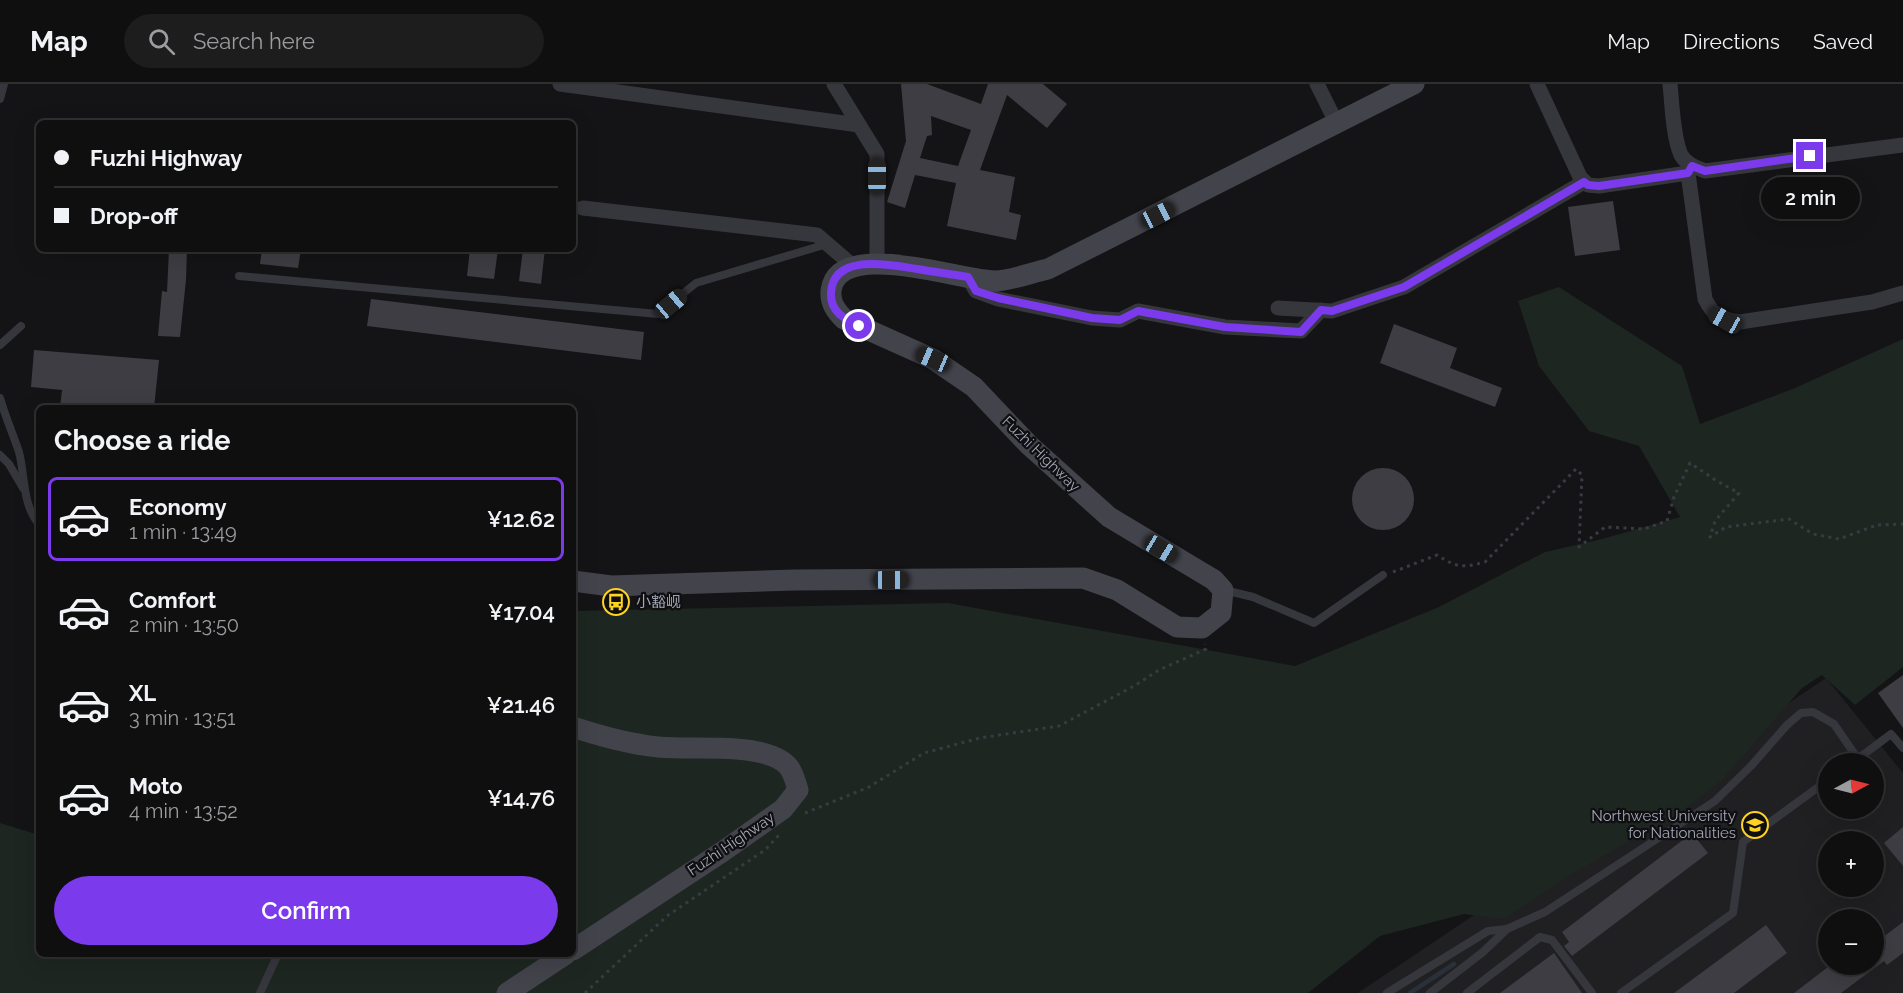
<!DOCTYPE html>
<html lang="en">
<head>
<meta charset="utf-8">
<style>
  body { margin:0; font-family:Raleway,"Noto Sans SC",sans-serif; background:#1d1d1e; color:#f1f3f6; height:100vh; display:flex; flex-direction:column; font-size:22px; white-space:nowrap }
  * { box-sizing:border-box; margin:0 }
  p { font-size:20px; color:#9b9c9f }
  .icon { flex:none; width:33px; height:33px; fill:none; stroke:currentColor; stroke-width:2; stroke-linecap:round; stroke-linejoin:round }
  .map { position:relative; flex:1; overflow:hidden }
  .panel { position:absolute; left:36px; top:321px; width:540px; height:552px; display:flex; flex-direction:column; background:#0f0f10; border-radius:9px; box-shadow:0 6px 24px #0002,0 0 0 2px #2f2f30 }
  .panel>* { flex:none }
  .guide { position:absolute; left:36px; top:36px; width:540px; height:132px; border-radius:9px; box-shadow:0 6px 24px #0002,0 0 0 2px #2f2f30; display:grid; align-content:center; height:132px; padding:0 18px; background:#0f0f10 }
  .needle { width:39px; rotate:83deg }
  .fabs { position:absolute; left:1818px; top:669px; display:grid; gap:12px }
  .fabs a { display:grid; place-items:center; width:66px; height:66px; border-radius:50%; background:#0f0f10; box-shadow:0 6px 24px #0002,0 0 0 2px #2f2f30; font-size:30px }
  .end { position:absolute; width:27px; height:27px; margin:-14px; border:8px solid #7c3aed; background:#fff; box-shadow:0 0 0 3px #fff }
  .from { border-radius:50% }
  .bubble { position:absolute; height:42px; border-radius:21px; background:#0f0f10; box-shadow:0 6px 24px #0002,0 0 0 2px #2f2f30; font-size:20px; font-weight:600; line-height:42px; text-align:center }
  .car { position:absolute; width:18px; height:36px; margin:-18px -9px; border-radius:8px; box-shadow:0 0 4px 2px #0007; background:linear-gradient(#222 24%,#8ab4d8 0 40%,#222 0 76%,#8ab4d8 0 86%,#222 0) }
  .guide b { display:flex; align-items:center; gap:21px; height:57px; font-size:22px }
  .guide b+b { border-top:2px solid #2f2f30 }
  .guide i { width:15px; height:15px; background:#f1f3f6 }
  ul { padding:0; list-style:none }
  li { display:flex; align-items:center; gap:18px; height:84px; margin:0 12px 9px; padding:0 6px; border:3px solid transparent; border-radius:9px }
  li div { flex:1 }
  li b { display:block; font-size:22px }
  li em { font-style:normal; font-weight:600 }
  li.current { border-color:#7c3aed }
  li>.icon { width:54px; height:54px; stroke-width:1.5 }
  h2 { padding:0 18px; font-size:27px; line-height:72px }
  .button { display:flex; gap:12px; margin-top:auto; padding:12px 18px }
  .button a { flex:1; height:69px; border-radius:36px; background:#7c3aed; color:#fff; font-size:24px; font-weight:600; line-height:69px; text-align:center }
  header { display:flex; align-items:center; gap:36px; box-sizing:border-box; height:84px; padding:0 30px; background:#0f0f10; border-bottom:2px solid #2f2f30 }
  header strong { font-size:28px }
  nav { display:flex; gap:33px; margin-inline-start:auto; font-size:21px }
  .search { width:420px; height:54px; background:#1d1d1e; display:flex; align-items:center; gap:15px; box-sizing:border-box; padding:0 21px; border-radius:33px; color:#9b9c9f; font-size:22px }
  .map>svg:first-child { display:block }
  .built { fill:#202023; fill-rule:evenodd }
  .green { fill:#1d2620 }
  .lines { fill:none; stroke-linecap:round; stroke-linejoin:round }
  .stream { stroke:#29303a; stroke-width:4.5 }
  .building { fill:#3e3d43; fill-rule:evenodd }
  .path { stroke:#3a3b42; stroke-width:3; stroke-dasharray:3 4.5; stroke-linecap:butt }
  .service { stroke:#36363d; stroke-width:8 }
  .minor { stroke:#36363d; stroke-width:15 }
  .secondary { stroke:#42434b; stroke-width:21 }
  .route { stroke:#7c3aed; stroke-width:8 }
  .labels { text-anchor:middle; stroke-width:4.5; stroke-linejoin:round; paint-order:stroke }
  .street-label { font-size:15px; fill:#a4a7b7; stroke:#0f0f11 }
  .poi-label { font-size:15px; fill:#a4a7b7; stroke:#0f0f11; text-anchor:start }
</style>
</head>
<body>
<header>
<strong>Map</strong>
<div class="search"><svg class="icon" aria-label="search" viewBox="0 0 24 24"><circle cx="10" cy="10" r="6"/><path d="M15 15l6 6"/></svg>Search here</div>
<nav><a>Map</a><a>Directions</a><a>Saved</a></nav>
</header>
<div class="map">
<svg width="1903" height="909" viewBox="0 0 1903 909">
  <rect width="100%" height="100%" fill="#141416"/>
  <!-- built -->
  <path class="built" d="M1826,594L1903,689V909H1358ZM1828,680H1874V724H1828ZM1828,758H1874V802H1828ZM1828,836H1874V880H1828Z"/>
  <!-- green -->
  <path class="green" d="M1559,203L1682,282L1700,340L1795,304L1903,255V583L1855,621L1822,591L1802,604L1721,697L1681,728L1570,791L1504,835L1464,830L1380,852L1308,909H0V739L39,751V870H573V527L948,519L1295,582L1439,523L1545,468L1602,455L1680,433L1639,362L1589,347L1539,282L1518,217Z"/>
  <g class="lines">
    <!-- stream -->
    <path class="stream" d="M1410,909L1454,880"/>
  </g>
  <!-- building -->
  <g class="building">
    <path d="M901,0H927L981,20L988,0H1043L1067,20L1047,44L1007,11L980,86L1015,93L1009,128L1021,131L1016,156L947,142L956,99L915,91L905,124L887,118L906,57ZM931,32L971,46L958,82L920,74L927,52L932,51Z"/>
    <path d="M1613,117L1620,166L1575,172L1568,123Z"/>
    <path d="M169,165H187L186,196L180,253L158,252L162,207L167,208Z"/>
    <path d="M262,165H301L298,184L260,180Z"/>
    <path d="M470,165H498L494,195L467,192Z"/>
    <path d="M523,165H545L541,200L519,197Z"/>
    <path d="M371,215L644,248L641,276L367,242Z"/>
    <path d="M1394,240L1457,264L1450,284L1502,304L1495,323L1380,279Z"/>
    <path d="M34,266L159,276L154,324H60L62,306L31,303Z"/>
    <circle cx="1383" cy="415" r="31"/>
    <path d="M1903,591V644L1878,609Z"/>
    <path d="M1903,743V782L1884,759Z"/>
    <path d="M1692,749L1708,769L1572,872L1564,862L1569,858L1562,848Z"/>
    <path d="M1903,838V869L1887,881L1884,877L1841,909H1794L1832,880H1874V860Z"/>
    <path d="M1766,841L1787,869L1734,909H1674Z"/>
    <path d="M1554,869L1582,909H1500Z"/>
  </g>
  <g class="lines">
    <!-- path -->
    <g class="path">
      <path d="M1393,488L1437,471C1458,484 1462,484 1485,478L1576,385L1582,391L1579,463L1605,443L1644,445L1667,437L1674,413L1690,379L1717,397L1739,409L1715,437L1710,453L1726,443L1789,435L1813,450L1839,455L1877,441L1903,440"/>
      <path d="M805,729L869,703L924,669L980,654L1059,642L1134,602L1159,586L1206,565L1205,560"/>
      <path d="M585,909L667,832L765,766L779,751"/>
    </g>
    <!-- service -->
    <g class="service">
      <path d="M0,15L4,0"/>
      <path d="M239,192L658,230L696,199L827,160"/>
      <path d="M0,261L21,242"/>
      <path d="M0,314C5,332 13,350 19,368C25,390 22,421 39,440"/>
      <path d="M0,371L9,380L23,404"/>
      <path d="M1224,506L1253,513L1314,539L1383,491"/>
      <path d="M1851,680L1891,650L1903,664"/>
      <path d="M260,909L278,870"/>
      <path d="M1387,909L1488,847L1507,845"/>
      <path d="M1430,909L1483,868L1507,845L1545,828L1715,717L1751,682L1787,641L1801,629L1813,628L1834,640L1858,675"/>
      <path d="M1467,909L1540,853L1552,856L1592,909"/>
      <path d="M1621,909L1733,829L1743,758L1828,696"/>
    </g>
    <!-- minor -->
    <g class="minor">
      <path d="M560,0L859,41"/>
      <path d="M834,0L877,70V179"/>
      <path d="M1317,0L1337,40"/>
      <path d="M1537,0L1580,93L1588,101L1599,102L1688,89L1691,82"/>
      <path d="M1670,0C1672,20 1673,53 1681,71C1686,80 1696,83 1705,87L1903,61"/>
      <path d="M1688,89L1705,215C1714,233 1720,235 1740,238L1872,218L1903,209"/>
      <path d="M583,124L817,151L853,182"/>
      <path d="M968,193L976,207L998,215L1092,234L1120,236L1138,227L1225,243L1301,247L1321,226"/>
      <path d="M1278,224L1332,227L1404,203L1584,98"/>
    </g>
    <!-- secondary -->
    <g class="secondary">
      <path d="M573,497L611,502L795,496L1083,494L1117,506L1177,543L1202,544L1221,529L1223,506L1214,496L1109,433L1029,361L974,303L933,275L844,235C836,227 830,219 831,207C837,153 961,197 995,197C1010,197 1033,188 1048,185L1414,0"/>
      <path d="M573,643C600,652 630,660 658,663C692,666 741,660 772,672C791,679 793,689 798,706L783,725L722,768L573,866"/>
      <path d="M507,909L566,870"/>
    </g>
  </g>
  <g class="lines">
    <!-- route -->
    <path class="route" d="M859,242C844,235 830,227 831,209C833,168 892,181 917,185C934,188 951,190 968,193L976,207L998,214L1092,234L1120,236L1138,227L1225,243L1301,248L1321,226L1332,227L1404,203L1584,98L1588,101L1599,102L1688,89L1692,82L1705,87L1810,72"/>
  </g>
  <!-- icons -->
  <defs>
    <symbol id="bus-ring" viewBox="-11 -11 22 22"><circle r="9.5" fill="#0f0f11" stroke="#ffd322" stroke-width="1.5"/><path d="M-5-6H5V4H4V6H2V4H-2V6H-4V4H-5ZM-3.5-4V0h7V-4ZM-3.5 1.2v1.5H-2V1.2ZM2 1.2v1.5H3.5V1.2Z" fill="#ffd322"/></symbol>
    <symbol id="university-ring" viewBox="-11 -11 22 22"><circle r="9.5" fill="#0f0f11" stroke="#ffd322" stroke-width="1.5"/><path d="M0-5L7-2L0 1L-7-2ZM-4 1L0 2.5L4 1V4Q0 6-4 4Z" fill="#ffd322"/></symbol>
  </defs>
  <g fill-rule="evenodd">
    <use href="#bus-ring" x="601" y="503" width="30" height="30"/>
    <use href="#university-ring" x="1740" y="726" width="30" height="30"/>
  </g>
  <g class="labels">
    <!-- street labels -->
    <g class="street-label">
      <text transform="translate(1041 370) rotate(44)" y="5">Fuzhi Highway</text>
      <text transform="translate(731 760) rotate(-34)" y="5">Fuzhi Highway</text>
    </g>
    <!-- poi labels -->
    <g class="poi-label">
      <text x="636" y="523">小豁岘</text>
      <text x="1736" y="737" text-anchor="end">Northwest University<tspan x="1736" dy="17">for Nationalities</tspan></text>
    </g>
  </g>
</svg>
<div class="fabs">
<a><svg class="needle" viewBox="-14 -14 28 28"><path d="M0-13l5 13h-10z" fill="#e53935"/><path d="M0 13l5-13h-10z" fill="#9b9c9f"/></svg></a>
<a>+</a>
<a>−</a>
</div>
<i class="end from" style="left:859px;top:242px"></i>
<i class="end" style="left:1810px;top:72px"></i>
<div class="bubble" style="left:1761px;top:93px;width:99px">2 min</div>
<i class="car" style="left:877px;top:92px;rotate:0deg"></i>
<i class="car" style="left:1158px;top:131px;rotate:63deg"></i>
<i class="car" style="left:671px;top:220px;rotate:50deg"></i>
<i class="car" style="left:1725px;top:236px;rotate:299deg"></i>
<i class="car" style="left:933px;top:275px;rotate:293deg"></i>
<i class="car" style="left:1161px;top:465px;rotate:121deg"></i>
<i class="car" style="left:891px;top:496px;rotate:90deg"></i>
<div class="guide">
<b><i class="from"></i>Fuzhi Highway</b>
<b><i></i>Drop-off</b>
</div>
<section class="panel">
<h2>Choose a ride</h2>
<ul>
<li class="current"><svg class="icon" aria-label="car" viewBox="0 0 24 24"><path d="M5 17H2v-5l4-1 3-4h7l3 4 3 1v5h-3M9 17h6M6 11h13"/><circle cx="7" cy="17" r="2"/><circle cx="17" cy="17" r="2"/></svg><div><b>Economy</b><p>1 min · 13:49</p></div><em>¥12.62</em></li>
<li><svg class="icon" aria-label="car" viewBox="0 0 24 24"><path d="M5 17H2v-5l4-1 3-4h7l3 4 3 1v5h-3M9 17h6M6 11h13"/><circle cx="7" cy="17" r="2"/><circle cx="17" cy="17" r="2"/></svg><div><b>Comfort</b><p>2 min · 13:50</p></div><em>¥17.04</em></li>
<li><svg class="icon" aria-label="car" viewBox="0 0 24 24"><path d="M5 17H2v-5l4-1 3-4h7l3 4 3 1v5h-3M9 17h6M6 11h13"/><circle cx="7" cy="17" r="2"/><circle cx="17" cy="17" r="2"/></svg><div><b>XL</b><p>3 min · 13:51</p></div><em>¥21.46</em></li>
<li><svg class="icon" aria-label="car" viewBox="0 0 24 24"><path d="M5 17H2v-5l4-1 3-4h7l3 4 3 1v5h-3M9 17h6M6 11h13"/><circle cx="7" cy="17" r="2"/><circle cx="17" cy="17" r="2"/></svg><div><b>Moto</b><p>4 min · 13:52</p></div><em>¥14.76</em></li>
</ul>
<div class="button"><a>Confirm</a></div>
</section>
</div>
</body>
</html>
